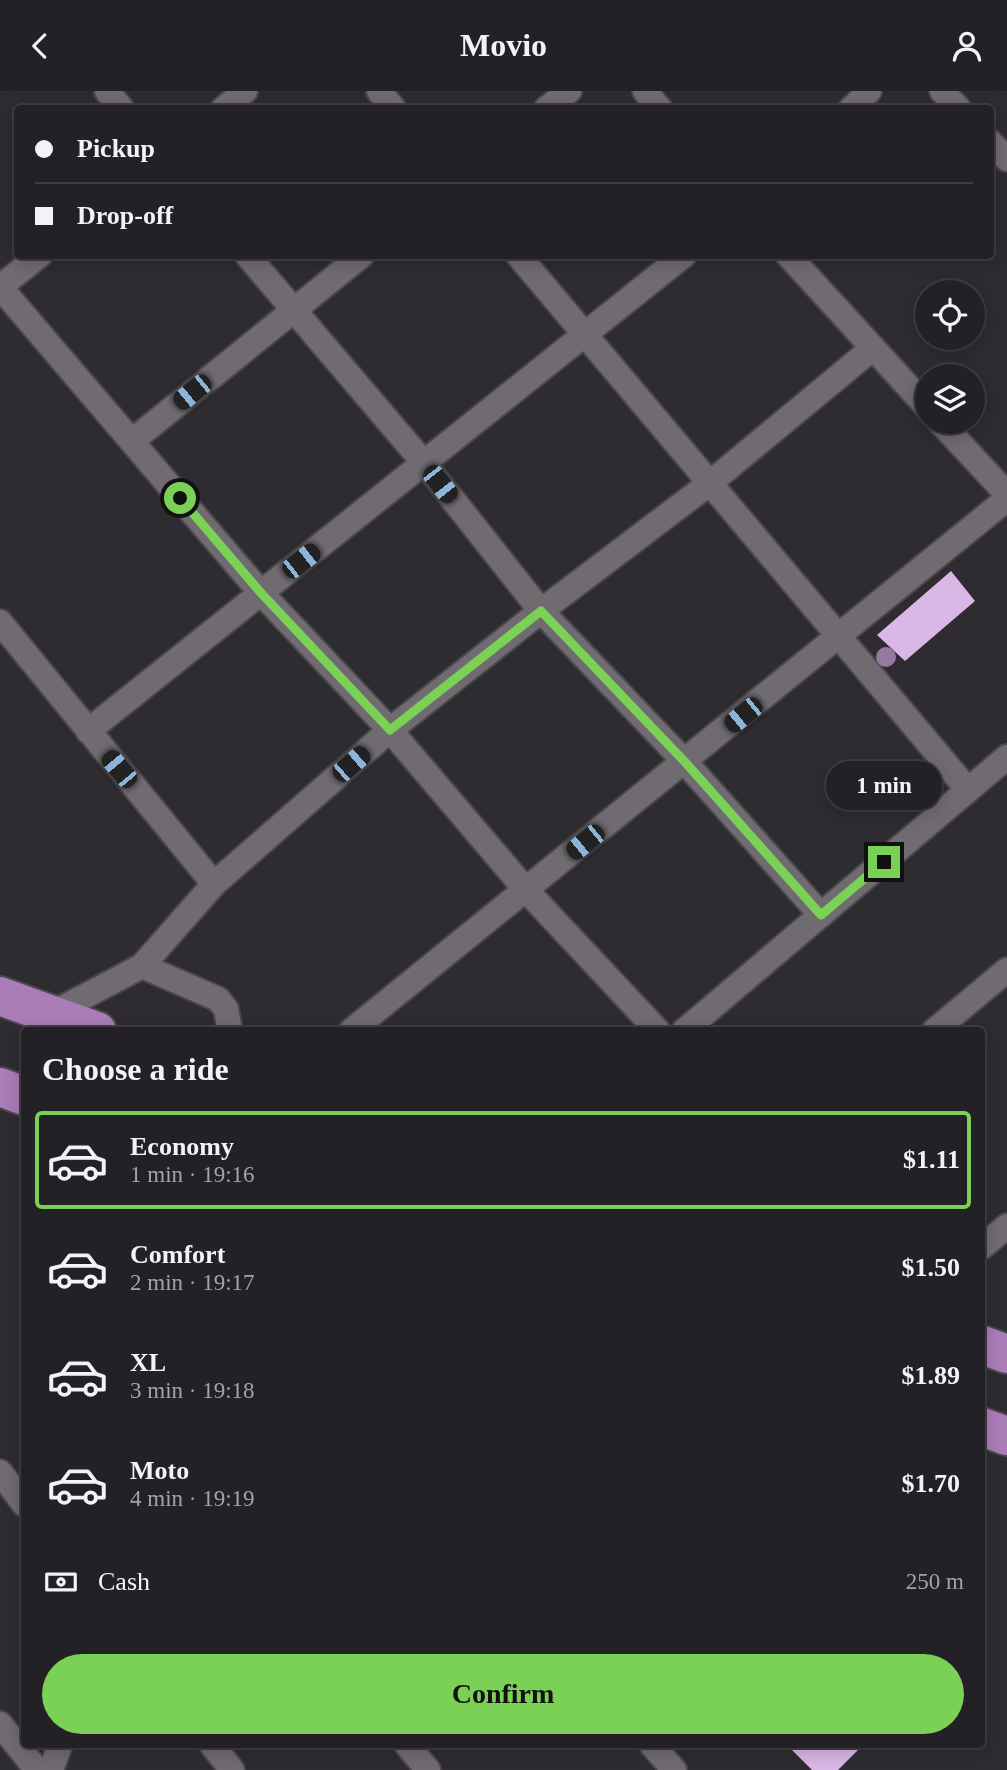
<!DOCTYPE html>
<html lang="en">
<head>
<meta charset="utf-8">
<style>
  body { margin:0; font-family:"Times New Roman",serif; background:#2f2e32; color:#f1f3f6; height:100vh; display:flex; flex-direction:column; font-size:26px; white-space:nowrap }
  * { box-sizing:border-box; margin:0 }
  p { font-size:23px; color:#a3a3a7 }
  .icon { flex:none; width:38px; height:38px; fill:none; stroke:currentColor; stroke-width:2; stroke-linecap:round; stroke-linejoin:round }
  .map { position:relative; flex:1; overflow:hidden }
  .panel { position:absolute; left:21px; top:936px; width:964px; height:721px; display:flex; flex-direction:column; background:#232125; border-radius:7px; box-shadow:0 4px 18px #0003,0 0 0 2px #403e42 }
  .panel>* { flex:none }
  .banner { position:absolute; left:14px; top:14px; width:980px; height:154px; border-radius:7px; box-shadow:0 4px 18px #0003,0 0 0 2px #403e42; display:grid; align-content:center; height:154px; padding:0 21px; background:#232125 }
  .tools { position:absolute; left:915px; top:189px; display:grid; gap:14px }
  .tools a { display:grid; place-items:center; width:70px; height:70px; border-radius:50%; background:#232125; box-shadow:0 4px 18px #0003,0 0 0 2px #403e42; font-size:35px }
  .end { position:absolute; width:32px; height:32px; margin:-16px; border:9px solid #7bd156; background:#111; box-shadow:0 0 0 4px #111 }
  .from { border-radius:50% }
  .bubble { position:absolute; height:49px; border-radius:24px; background:#232125; box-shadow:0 4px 18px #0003,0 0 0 2px #403e42; font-size:23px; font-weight:600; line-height:49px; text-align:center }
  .car { position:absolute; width:21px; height:42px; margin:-21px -10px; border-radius:9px; box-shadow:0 0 5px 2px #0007; background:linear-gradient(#222 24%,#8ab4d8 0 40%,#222 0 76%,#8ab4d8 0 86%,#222 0) }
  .banner b { display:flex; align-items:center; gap:24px; height:66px; font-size:26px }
  .banner b+b { border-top:2px solid #403e42 }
  .banner i { width:18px; height:18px; background:#f1f3f6 }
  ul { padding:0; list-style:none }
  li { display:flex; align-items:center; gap:21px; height:98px; margin:0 14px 10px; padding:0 7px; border:4px solid transparent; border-radius:7px }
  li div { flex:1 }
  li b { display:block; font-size:26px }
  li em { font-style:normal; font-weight:600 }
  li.active { border-color:#7bd156 }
  li>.icon { width:63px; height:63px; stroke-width:1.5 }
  h2 { padding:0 21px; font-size:32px; line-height:84px }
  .pay { display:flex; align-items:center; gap:18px; height:77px; padding:0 21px; font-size:26px }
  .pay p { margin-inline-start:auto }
  .button { display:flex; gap:14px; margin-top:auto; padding:14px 21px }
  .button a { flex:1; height:80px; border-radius:42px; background:#7bd156; color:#111; font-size:28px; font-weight:600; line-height:80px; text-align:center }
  header { display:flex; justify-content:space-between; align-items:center; height:91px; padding:0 21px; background:#232125; font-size:32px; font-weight:600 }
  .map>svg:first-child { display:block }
  .building { fill:#dab7e6 }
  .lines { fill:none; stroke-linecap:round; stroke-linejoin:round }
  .minor-casing { stroke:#4b484c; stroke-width:28 }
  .trunk-casing { stroke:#4b484c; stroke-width:42 }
  .minor { stroke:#706b71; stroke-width:24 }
  .trunk { stroke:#aa7cb8; stroke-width:38 }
  .tree { fill:#9679a0 }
  .route { stroke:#7bd156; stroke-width:9 }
</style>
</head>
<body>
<header><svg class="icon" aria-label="back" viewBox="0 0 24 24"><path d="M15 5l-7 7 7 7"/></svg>Movio<svg class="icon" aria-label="person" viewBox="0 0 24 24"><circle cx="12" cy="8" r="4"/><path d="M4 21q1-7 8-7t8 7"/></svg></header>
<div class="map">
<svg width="1007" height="1679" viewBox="0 0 1007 1679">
  <rect width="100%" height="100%" fill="#2f2c31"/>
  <!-- building -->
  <g class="building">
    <path d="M951,480L975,510L905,570L877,544Z"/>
    <path d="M787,1654H863L838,1679H812Z"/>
  </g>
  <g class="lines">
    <defs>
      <g id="minor">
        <path d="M107,0L122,18"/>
        <path d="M379,0L394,18"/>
        <path d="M645,0L660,18"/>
        <path d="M942,0L959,18"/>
        <path d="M223,18L245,0"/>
        <path d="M546,18L569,0"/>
        <path d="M851,18L869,0"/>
        <path d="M990,51L1007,68"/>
        <path d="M247,164L424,372L541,520L685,671L821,824"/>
        <path d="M518,164L968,699"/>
        <path d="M788,164L928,317"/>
        <path d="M0,196L261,502L390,639L526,799L658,940"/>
        <path d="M0,196L40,164"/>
        <path d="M940,331L1007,403"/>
        <path d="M132,350L362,164"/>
        <path d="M0,531L214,793"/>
        <path d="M88,640L684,164"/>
        <path d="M142,875L218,908L226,918L230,940"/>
        <path d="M53,922L142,875L214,793L390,639L541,520L710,392L873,257"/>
        <path d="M351,940L1007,408"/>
        <path d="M684,940L1007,666"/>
        <path d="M934,940L1007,879"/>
        <path d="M982,1156L1007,1135"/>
        <path d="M0,1381L24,1413"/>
        <path d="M0,1633L37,1679"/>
        <path d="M212,1654L232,1679"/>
        <path d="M407,1654L428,1679"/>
        <path d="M652,1654L674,1679"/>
        <path d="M51,1679L60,1654"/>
      </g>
      <g id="trunk">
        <path d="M0,905L97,940"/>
        <path d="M0,996L24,1005"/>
        <path d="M982,1254L1007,1263"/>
        <path d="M982,1336L1007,1345"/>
      </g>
    </defs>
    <!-- minor casing -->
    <use href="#minor" class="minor-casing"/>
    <!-- trunk casing -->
    <use href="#trunk" class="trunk-casing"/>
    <!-- minor -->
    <use href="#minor" class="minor"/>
    <!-- trunk -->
    <use href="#trunk" class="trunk"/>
  </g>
  <!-- trees -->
  <circle class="tree" cx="886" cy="566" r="10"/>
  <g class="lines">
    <!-- route -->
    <path class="route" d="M180,407L261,502L390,639L541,520L685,671L821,824L884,771"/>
  </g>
</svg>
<div class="tools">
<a><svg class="icon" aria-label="locate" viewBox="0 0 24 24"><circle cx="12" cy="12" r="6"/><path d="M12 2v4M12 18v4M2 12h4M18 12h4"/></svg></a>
<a><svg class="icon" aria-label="layers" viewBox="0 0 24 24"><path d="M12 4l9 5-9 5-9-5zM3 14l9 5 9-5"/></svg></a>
</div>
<i class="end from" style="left:180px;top:407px"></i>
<i class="end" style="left:884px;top:771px"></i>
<div class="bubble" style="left:826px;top:670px;width:116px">1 min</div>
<i class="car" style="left:192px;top:301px;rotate:231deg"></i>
<i class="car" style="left:440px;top:393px;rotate:142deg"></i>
<i class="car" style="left:301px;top:470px;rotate:52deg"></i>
<i class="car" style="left:743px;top:624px;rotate:231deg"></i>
<i class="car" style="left:351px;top:673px;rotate:49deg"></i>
<i class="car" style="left:119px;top:678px;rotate:320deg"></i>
<i class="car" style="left:585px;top:751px;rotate:231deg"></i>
<div class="banner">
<b><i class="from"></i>Pickup</b>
<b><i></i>Drop-off</b>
</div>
<section class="panel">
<h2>Choose a ride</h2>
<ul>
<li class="active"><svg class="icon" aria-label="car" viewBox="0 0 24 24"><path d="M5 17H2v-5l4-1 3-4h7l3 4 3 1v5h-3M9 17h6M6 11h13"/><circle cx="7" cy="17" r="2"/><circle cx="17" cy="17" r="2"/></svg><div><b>Economy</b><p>1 min · 19:16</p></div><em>$1.11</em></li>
<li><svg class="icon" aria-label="car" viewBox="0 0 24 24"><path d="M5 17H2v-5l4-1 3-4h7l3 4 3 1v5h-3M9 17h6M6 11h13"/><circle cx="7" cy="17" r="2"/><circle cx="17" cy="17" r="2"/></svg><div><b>Comfort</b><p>2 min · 19:17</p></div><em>$1.50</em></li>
<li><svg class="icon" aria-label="car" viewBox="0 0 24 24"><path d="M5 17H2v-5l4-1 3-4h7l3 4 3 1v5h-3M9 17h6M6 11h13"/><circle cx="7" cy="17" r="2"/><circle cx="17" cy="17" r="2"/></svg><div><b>XL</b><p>3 min · 19:18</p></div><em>$1.89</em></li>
<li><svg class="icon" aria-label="car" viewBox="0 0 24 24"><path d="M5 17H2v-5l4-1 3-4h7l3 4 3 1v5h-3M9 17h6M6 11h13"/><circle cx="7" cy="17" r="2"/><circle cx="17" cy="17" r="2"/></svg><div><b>Moto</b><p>4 min · 19:19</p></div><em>$1.70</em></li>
</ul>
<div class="pay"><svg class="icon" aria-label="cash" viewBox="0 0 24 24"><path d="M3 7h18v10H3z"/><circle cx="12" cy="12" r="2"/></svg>Cash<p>250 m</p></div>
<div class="button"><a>Confirm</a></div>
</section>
</div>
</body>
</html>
